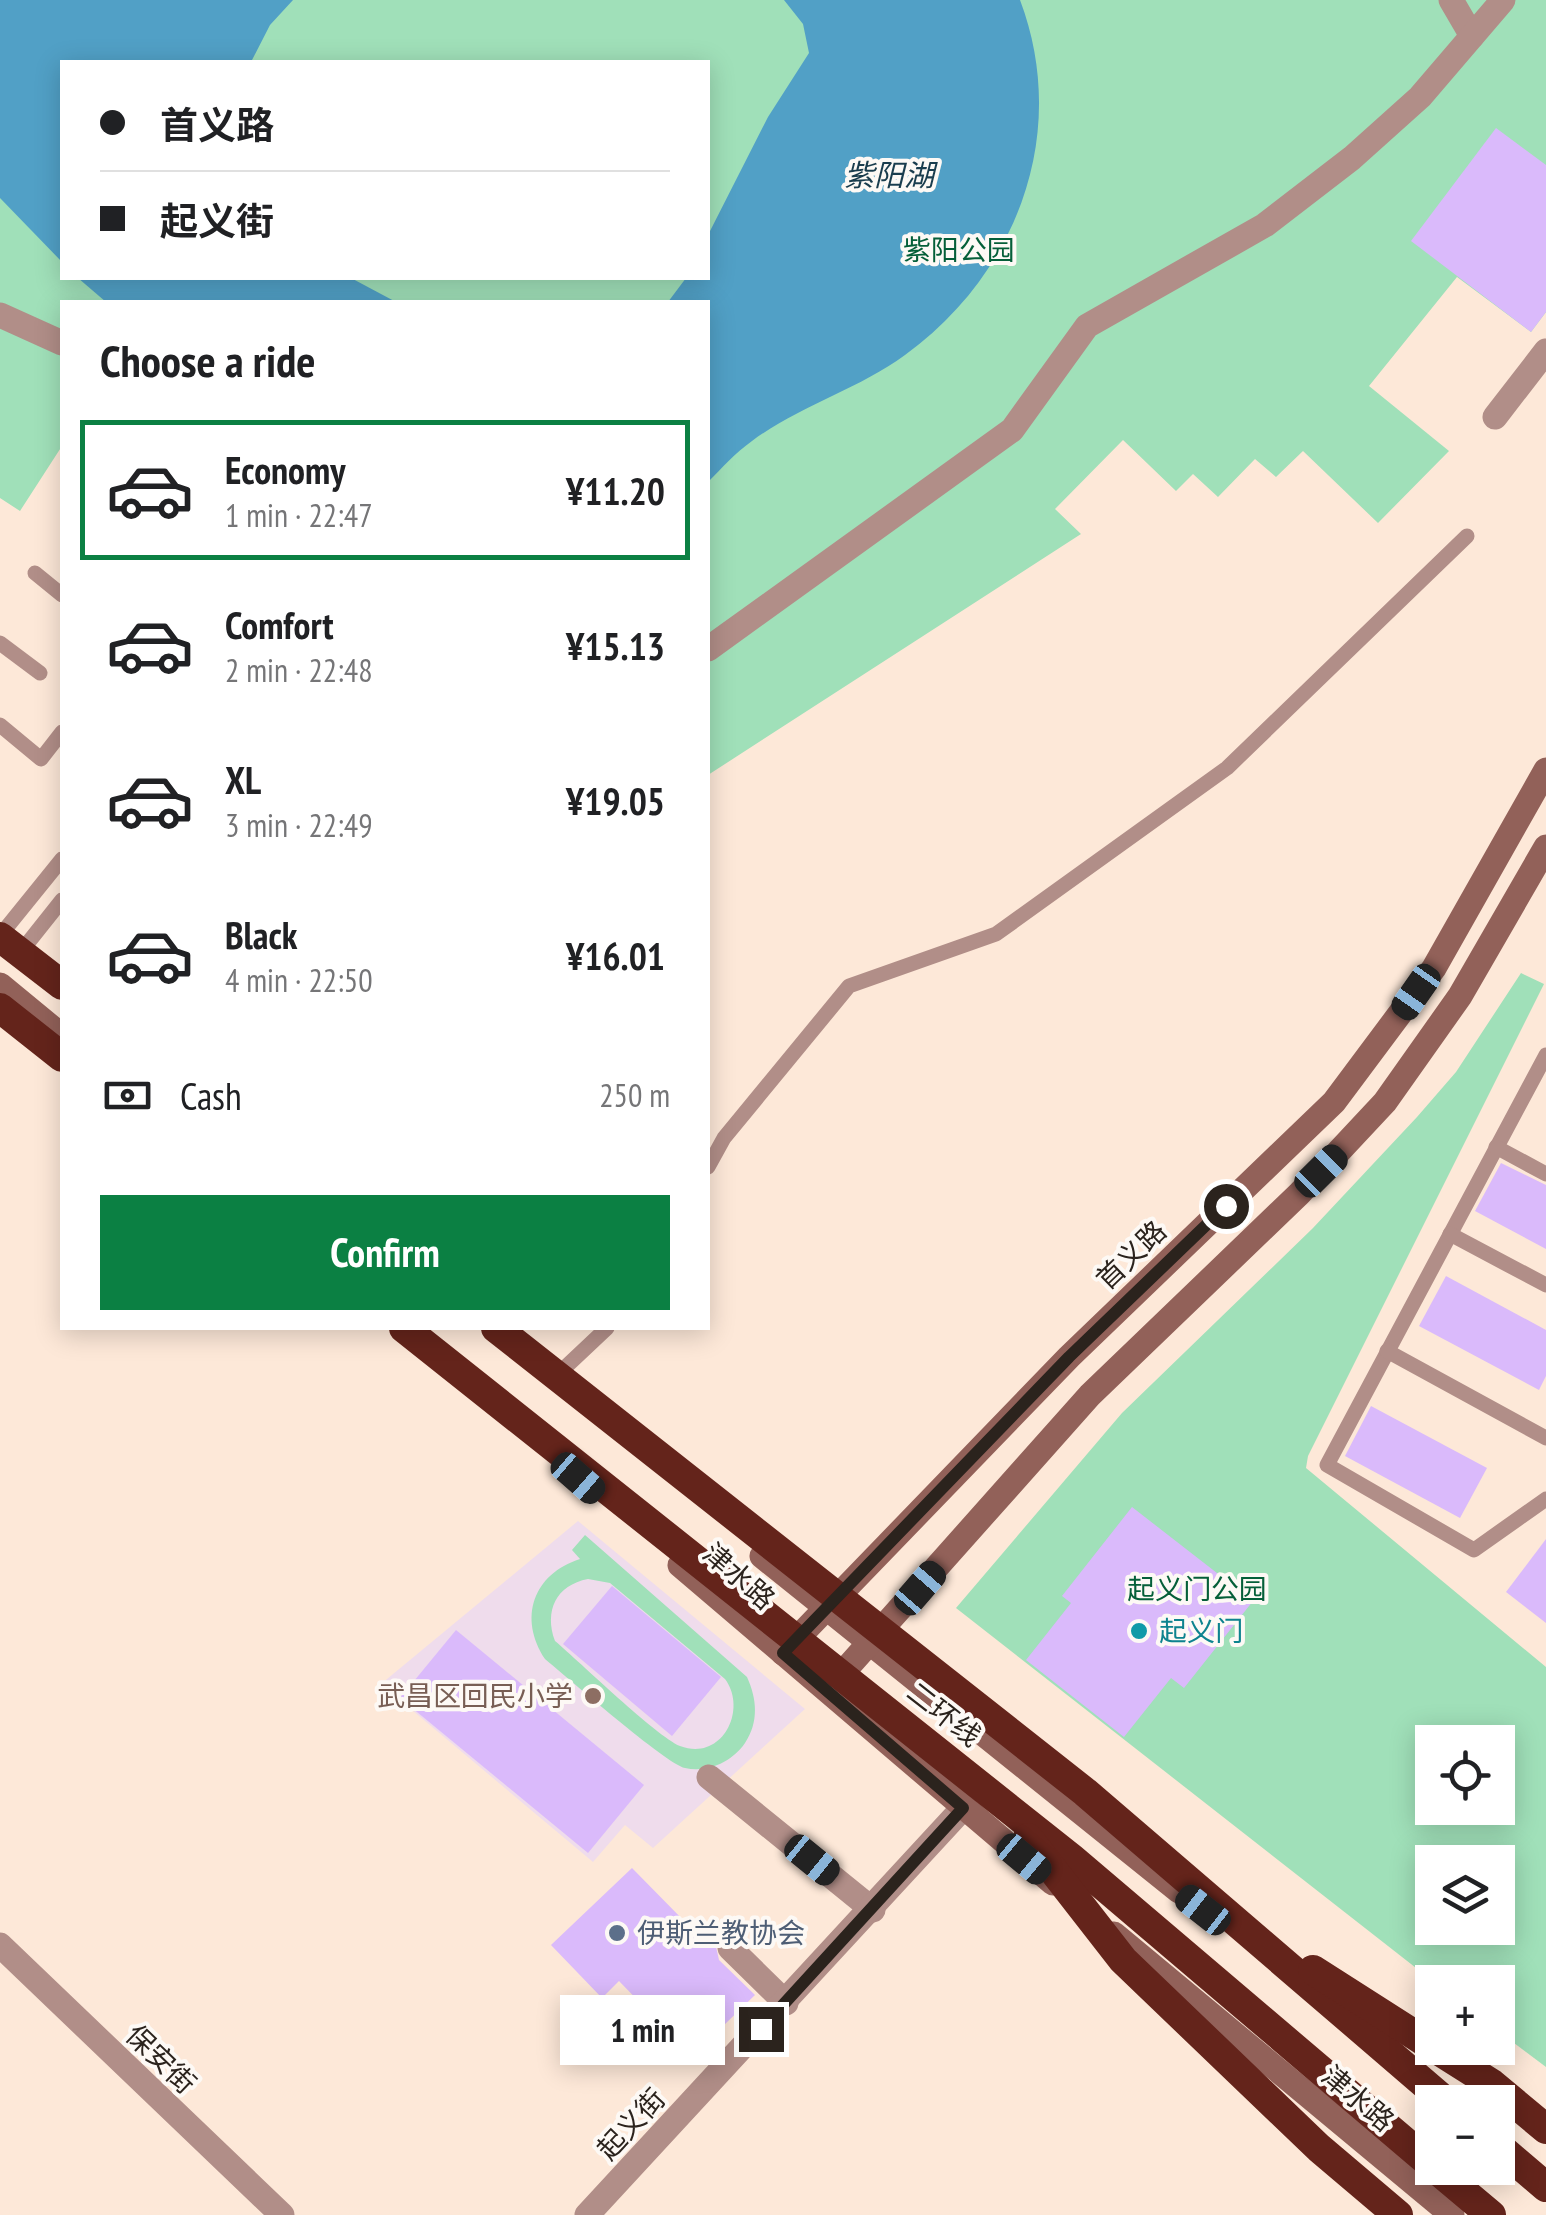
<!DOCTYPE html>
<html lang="en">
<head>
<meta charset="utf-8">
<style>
  body { margin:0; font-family:"PT Sans Narrow","Noto Sans SC",sans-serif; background:#f2f2f2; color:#202124; height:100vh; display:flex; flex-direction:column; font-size:38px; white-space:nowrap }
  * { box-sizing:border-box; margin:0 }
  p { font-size:32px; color:#757577 }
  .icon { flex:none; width:55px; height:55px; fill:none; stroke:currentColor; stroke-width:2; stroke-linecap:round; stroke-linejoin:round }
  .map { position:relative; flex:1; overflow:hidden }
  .sheet { position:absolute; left:60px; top:300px; width:650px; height:1030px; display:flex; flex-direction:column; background:#fff; border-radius:0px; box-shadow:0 5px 25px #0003 }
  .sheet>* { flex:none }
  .guide { position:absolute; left:60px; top:60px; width:650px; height:220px; border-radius:0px; box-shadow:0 5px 25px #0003; display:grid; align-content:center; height:220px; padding:0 40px; background:#fff }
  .fabs { position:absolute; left:1415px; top:1725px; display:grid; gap:20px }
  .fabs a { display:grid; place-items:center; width:100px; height:100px; border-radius:0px; background:#fff; box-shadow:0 5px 25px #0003; font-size:50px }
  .end { position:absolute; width:45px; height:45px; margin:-22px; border:12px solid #2b231d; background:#fff; box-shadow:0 0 0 5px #fff }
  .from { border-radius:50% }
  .bubble { position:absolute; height:70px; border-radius:0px; background:#fff; box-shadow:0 5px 25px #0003; font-size:32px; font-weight:700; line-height:70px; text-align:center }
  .car { position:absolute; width:30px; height:60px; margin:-30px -15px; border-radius:12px; box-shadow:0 0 8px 2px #0007; background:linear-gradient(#222 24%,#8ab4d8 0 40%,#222 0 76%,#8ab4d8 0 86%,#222 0) }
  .guide b { display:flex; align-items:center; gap:35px; height:95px; font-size:38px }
  .guide b+b { border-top:2px solid #e0e0e0 }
  .guide i { width:25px; height:25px; background:#202124 }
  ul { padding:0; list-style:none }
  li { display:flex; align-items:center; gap:30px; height:140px; margin:0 20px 15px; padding:0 20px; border:5px solid transparent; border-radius:0px }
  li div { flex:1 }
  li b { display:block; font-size:38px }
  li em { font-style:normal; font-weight:700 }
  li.selected { border-color:#0b8043 }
  li>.icon { width:90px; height:90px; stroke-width:1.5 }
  h2 { padding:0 40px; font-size:45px; line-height:120px }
  .pay { display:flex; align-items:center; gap:25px; height:110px; padding:0 40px; font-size:38px }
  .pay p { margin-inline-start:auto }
  .primary-button { display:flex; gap:20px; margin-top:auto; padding:20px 40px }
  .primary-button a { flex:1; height:115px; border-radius:0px; background:#0b8043; color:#fff; font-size:40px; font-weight:700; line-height:115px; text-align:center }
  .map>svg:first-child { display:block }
  .education { fill:#efdcec }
  .green { fill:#a0e0b9; fill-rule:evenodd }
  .water { fill:#51a0c6 }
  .building { fill:#dabafb }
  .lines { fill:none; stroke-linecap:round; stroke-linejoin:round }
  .lane { stroke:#b18e88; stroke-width:15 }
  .street { stroke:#b18e88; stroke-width:25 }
  .secondary { stroke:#926159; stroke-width:25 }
  .highway { stroke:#64241b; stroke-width:30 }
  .route { stroke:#2b231d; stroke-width:12 }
  .culture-dot { fill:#0f9aa8; stroke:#fdf9f5; stroke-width:4 }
  .education-dot { fill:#8d6e63; stroke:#fdf9f5; stroke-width:4 }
  .service-dot { fill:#5c6f8a; stroke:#fdf9f5; stroke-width:4 }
  .labels { text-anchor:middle; stroke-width:8; stroke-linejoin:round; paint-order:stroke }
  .park-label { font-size:28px; fill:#055f39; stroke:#fdf9f5 }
  .street-label { font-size:28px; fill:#2b231d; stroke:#fdf9f5 }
  .culture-label { font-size:28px; fill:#0d838f; stroke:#fdf9f5; text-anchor:start }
  .education-label { font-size:28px; fill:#785e54; stroke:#fdf9f5; text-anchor:end }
  .service-label { font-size:28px; fill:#4e5e75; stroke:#fdf9f5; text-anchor:start }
  .water-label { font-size:30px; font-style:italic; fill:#1a3d4e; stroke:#fdf9f5 }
</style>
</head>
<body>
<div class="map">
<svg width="1546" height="2215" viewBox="0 0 1546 2215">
  <rect width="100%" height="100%" fill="#fde8d8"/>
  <!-- education -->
  <path class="education" d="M578,1521L805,1709L653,1848L625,1825L593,1862L381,1684Z"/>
  <!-- green -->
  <g class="green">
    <path d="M0,0H1546V312L1531,332L1457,277L1369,386L1449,451L1378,523L1303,451L1276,477L1255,459L1218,497L1193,474L1176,491L1123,440L1055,509L1081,534L708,775V302H62V446L20,511L0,498ZM62,62H708V278H62Z"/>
    <path d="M1521,973L1544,984L1308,1456L1306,1468L1546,1667V2067L1498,2031V1982H1434L956,1608L1122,1413L1313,1228L1417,1117L1456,1072ZM1432,1742H1498V1808H1432ZM1432,1862H1498V1928H1432Z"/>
    <path d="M585,1535L747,1677C757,1699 759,1722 745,1743C732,1762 708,1773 685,1768C666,1764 567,1677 545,1659C518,1618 533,1574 580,1559L572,1550ZM588,1579L610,1583L725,1679C748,1710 722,1762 680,1746C656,1736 580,1662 555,1641C544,1611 556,1585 588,1579Z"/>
  </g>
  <!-- water -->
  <g class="water">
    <path d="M0,0H293L270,25L251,62H62V262L0,198Z"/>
    <path d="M784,0H1020C1070,132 1018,273 905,355C857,390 799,406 752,441C735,453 722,468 708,482V302H668L686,278H708V235L768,117L809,53L803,24Z"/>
    <path d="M78,278H351L396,302H106Z"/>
  </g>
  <!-- building -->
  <g class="building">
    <path d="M1496,128L1546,165V312L1531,332L1411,241Z"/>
    <path d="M1501,1163L1546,1185V1249L1475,1211Z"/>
    <path d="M1446,1276L1546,1330V1376L1539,1390L1419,1326Z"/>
    <path d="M1371,1406L1487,1468L1460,1518L1345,1456Z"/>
    <path d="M1132,1507L1253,1601L1184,1688L1171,1678L1124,1737L1026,1660L1071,1603L1062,1596Z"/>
    <path d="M1546,1539V1623L1506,1592Z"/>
    <path d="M612,1586L721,1677L672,1736L563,1644Z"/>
    <path d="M456,1630L644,1785L588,1853L400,1698Z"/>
    <path d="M632,1868L688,1925L693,1920L715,1942L719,1960L755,1995L692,2056L619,1981L602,1998L551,1945Z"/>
  </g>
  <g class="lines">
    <!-- lane -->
    <g class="lane">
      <path d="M35,573L62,595"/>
      <path d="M0,643L40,673"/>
      <path d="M0,725L41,759L62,732"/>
      <path d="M7,927L62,859"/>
      <path d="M27,944L62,900"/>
      <path d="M1546,1055L1327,1465L1474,1550L1546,1499"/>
      <path d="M1496,1147L1546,1174"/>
      <path d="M708,1167L724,1138L849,986L996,934L1227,768L1467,536"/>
      <path d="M1450,1234L1546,1285"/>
      <path d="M1387,1351L1546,1438"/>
      <path d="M555,1377L607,1328"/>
    </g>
    <!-- street -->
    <g class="street">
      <path d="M1451,0L1472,36"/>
      <path d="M0,315L62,343"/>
      <path d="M1495,417L1546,351"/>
      <path d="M708,649L1012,430L1087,326L1265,225L1352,158L1420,97L1503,0"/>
      <path d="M709,1777L873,1910"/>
      <path d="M0,1945L282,2215"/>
      <path d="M730,1948L786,2003"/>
      <path d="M587,2215L963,1808"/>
    </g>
    <!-- secondary -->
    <g class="secondary">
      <path d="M0,985L62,1036"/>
      <path d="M762,1556L1179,1891"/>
      <path d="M680,1565L1053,1883"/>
      <path d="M783,1653L1069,1357L1334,1102L1434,968L1546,770"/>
      <path d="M830,1687L1090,1395L1299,1194L1385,1102L1460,996L1546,847"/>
      <path d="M1114,1934L1452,2215"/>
    </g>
    <!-- highway -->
    <g class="highway">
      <path d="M0,937L62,985"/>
      <path d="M0,1008L62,1057"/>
      <path d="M404,1328L1071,1858L1432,2165"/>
      <path d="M496,1328L1085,1792L1446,2102"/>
      <path d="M1028,1838L1123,1960L1319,2148L1398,2215"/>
      <path d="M1313,1970L1432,2046"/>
      <path d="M1435,2048L1492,2084L1546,2129"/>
      <path d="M1498,2146L1546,2187"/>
      <path d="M1435,2168L1491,2215"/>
    </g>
  </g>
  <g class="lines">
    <!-- route -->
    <path class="route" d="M761,2029L963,1808L783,1653L1069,1357L1226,1206"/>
  </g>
  <!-- markers -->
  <circle class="culture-dot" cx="1139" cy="1631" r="10"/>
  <circle class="education-dot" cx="593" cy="1696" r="10"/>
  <circle class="service-dot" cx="617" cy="1933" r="10"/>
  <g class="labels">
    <!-- park labels -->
    <g class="park-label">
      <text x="959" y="260">紫阳公园</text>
      <text x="1197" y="1599">起义门公园</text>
    </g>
    <!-- street labels -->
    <g class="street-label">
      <text transform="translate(1131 1255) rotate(-44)" y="10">首义路</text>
      <text transform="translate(739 1576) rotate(41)" y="10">津水路</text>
      <text transform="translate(944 1714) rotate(38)" y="10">二环线</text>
      <text transform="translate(161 2059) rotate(44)" y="10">保安街</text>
      <text transform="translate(1358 2098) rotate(40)" y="10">津水路</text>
      <text transform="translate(631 2124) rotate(-47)" y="10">起义街</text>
    </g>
    <!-- culture labels -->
    <g class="culture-label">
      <text x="1159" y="1641">起义门</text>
    </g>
    <!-- education labels -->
    <g class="education-label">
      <text x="573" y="1706">武昌区回民小学</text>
    </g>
    <!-- service labels -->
    <g class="service-label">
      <text x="637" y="1943">伊斯兰教协会</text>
    </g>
    <!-- water labels -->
    <g class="water-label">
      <text x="889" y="186">紫阳湖</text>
    </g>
  </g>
</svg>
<div class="fabs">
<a><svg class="icon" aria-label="locate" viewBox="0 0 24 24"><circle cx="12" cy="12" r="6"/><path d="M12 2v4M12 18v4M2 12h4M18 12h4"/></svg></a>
<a><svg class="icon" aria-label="layers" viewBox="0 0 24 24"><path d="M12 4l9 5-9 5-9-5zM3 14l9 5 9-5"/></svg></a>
<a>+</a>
<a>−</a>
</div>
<i class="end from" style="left:1226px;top:1206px"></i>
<i class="end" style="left:761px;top:2029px"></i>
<div class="bubble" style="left:560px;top:1995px;width:165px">1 min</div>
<i class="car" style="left:1416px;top:992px;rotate:215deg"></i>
<i class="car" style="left:1321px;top:1171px;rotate:45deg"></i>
<i class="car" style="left:578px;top:1478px;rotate:131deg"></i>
<i class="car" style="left:920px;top:1588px;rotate:41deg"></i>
<i class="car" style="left:1024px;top:1859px;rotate:130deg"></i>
<i class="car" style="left:812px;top:1860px;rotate:129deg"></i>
<i class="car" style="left:1203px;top:1910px;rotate:308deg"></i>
<div class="guide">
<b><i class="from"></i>首义路</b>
<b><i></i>起义街</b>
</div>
<section class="sheet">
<h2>Choose a ride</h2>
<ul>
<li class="selected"><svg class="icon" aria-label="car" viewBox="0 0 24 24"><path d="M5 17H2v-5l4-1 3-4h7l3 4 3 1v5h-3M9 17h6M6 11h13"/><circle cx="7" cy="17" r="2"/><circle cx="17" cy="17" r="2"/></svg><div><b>Economy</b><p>1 min · 22:47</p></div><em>¥11.20</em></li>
<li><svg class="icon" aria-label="car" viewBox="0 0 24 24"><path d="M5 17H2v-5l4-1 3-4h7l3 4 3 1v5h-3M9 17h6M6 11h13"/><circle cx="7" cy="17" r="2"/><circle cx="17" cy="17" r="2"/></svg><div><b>Comfort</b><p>2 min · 22:48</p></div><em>¥15.13</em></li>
<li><svg class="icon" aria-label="car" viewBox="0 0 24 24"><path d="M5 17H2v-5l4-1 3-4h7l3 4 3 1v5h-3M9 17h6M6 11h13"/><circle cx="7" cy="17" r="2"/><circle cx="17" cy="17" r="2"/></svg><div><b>XL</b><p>3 min · 22:49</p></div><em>¥19.05</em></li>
<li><svg class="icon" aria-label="car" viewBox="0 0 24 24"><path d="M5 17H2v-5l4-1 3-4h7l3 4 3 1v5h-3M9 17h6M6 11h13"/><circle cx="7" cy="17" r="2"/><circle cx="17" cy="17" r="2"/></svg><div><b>Black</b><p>4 min · 22:50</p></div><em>¥16.01</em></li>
</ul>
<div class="pay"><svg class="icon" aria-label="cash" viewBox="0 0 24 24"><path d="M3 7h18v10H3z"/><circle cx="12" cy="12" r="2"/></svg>Cash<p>250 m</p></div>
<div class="primary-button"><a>Confirm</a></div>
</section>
</div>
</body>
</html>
